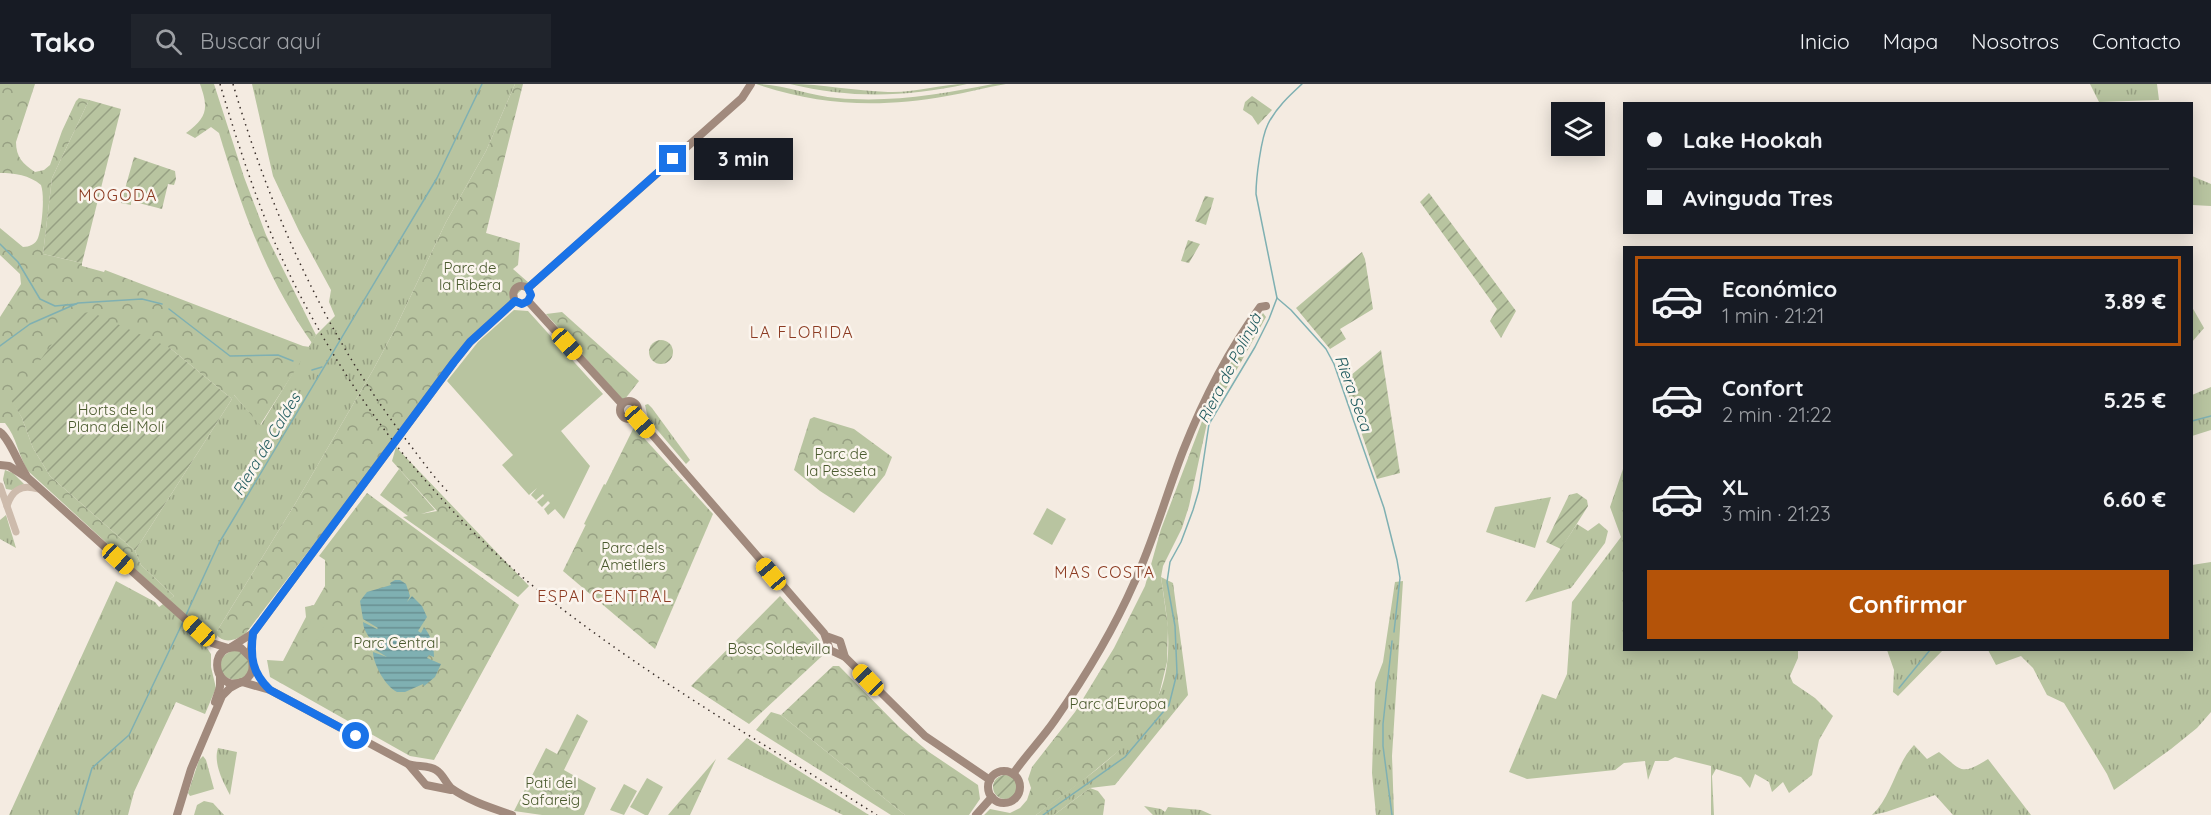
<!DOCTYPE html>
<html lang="es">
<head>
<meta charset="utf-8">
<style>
  body { margin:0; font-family:Quicksand,sans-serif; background:#20242c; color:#f1f3f6; height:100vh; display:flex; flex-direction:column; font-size:22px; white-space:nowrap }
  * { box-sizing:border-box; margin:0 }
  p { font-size:20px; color:#9ea1a6 }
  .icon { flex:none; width:33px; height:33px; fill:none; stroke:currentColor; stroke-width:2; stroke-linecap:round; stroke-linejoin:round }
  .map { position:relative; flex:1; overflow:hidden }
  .drawer { position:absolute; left:1623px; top:162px; width:570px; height:405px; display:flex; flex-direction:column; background:#171b24; border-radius:0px; box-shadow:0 3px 15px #0003 }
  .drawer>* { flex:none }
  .top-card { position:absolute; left:1623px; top:18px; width:570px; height:132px; border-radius:0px; box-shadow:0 3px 15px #0003; display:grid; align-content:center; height:132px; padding:0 24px; background:#171b24 }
  .fabs { position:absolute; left:1551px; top:18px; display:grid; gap:12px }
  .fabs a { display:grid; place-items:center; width:54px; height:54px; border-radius:0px; background:#171b24; box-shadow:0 3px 15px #0003; font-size:30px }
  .end { position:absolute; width:27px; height:27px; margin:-14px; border:8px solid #1a73e8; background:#fff; box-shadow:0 0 0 3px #fff }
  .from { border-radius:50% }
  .bubble { position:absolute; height:42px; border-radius:0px; background:#171b24; box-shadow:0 3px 15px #0003; font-size:20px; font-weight:800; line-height:42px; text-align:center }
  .car { position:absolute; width:18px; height:36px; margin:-18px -9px; border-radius:8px; box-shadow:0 0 4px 2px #0007; background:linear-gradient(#f5c518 24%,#345 0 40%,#f5c518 0 76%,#345 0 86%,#f5c518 0) }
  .top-card b { display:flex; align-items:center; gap:21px; height:57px; font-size:22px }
  .top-card b+b { border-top:2px solid #363941 }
  .top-card i { width:15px; height:15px; background:#f1f3f6 }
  ul { padding:10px 0 0; list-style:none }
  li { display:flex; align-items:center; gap:18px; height:90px; margin:0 12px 9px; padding:0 12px; border:3px solid transparent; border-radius:0px }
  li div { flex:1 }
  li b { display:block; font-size:22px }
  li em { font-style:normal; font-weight:800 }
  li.selected { border-color:#b45309 }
  li>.icon { width:54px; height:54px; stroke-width:1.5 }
  .button { display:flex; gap:12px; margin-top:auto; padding:12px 24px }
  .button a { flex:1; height:69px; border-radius:0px; background:#b45309; color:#fff; font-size:24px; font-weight:800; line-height:69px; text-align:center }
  header { display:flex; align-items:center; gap:36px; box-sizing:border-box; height:84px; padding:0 30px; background:#171b24; border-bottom:2px solid #363941 }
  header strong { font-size:28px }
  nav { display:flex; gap:33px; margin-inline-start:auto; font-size:21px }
  .search { width:420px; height:54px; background:#20242c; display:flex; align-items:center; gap:15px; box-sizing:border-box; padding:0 21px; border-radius:0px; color:#9ea1a6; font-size:22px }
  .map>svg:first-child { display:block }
  .grass { fill:url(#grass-tufts) }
  .forest { fill:url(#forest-crowns) }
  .garden { fill:url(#garden-furrows) }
  .pitch { fill:#b8c4a0 }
  .water { fill:url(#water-rules) }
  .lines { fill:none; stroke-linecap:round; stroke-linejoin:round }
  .stream { stroke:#7fb0b2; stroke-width:1.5 }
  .tertiary { stroke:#cdbbac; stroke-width:7 }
  .secondary { stroke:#a18a7d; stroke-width:8 }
  .rail { stroke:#3b302b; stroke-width:1.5; stroke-dasharray:1.5 4.5; stroke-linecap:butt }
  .route { stroke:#1a73e8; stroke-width:8 }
  .labels { text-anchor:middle; stroke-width:5; stroke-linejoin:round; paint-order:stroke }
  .park-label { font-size:15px; fill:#4a5a2e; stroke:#fbf5ee }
  .neighbourhood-label { font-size:16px; letter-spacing:1.5px; fill:#8c3b22; stroke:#fbf5ee }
  .water-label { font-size:16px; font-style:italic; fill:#1f5a5e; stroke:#fbf5ee }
</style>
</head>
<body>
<header>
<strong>Tako</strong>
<div class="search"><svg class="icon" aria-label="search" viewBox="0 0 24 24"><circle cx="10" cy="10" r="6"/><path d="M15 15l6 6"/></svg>Buscar aquí</div>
<nav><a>Inicio</a><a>Mapa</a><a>Nosotros</a><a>Contacto</a></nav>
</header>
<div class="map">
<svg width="2211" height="731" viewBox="0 0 2211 731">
  <defs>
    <pattern id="grass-tufts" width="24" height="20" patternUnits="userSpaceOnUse" patternTransform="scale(1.5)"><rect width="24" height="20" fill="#b8c4a0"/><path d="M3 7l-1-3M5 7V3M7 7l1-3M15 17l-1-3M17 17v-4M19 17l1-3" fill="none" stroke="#97a083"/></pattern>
    <pattern id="forest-crowns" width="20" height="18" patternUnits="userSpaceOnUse" patternTransform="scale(1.5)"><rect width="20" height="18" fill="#b8c4a0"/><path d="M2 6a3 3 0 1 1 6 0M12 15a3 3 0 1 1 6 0" fill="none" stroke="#97a083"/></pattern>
    <pattern id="garden-furrows" width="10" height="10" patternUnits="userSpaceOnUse" patternTransform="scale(1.5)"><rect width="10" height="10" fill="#b8c4a0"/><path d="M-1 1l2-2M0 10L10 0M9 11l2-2" fill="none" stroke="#97a083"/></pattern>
    <pattern id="water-rules" width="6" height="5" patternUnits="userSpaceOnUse" patternTransform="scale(1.5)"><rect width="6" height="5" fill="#7fb0b2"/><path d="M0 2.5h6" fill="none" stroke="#699091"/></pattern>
  </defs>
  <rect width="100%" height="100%" fill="#f4ebe1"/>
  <!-- grass -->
  <g class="grass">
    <path d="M252,0H515L486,67L446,138L395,245L373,286L295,420L217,547V553L207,564L211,570V583L216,604L205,630L176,618L134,708L128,731H9L116,497L155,518L159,523L174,512L141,481L135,467L232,315L233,310L261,341L316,251L335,232L329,218L331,206L299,147L273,92Z"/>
    <path d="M756,0C783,0 810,12 837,14C891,19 941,10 993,0H1006C986,3 967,9 947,12C879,24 822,22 756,0Z"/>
    <path d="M790,0C822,0 855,7 888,8C915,9 941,0 967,0C906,13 852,15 790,0Z"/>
    <path d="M2090,0H2157L2159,16L2099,18Z"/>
    <path d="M2192,92L2211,100V122L2192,121Z"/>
    <path d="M2192,223L2204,244L2192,258Z"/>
    <path d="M2211,303V346L2192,352V311Z"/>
    <path d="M648,320L652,324L690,376L686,380L648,335L645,321Z"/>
    <path d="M1624,382V566H1798V574L1790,592L1793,599L1815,614L1833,632L1819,656L1812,691L1789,709L1783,698L1772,708L1769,698L1755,690L1750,704L1741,693L1716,685L1712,692L1714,731H1711V682L1675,673L1668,677H1655L1648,696L1645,677L1624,679L1615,686L1527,695L1509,688L1542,610L1556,615L1567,590L1572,518L1621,453L1610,423Z"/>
    <path d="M5,386L13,389L24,400L12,406L6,405L3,395Z"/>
    <path d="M1551,413L1535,464L1486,448L1495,423Z"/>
    <path d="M6,431L16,464L0,455V436Z"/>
    <path d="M1599,439L1608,447L1605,459L1571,504L1525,518L1577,440L1588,447Z"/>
    <path d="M2211,478V628L2197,644L2171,665L2114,706L2107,690L2064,619L2047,611L2033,584L2021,572L1996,581L1988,566H2192V481Z"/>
    <path d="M1161,493L1173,499L1188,611L1115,701L1090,704L1054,731H1036C1089,689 1158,653 1167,580C1171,550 1165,521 1161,493Z"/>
    <path d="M1403,497L1392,672L1394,731H1376L1372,689L1375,599L1383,578L1395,498Z"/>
    <path d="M1887,566H1943L1898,612L1893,608L1894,586Z"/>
    <path d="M771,628L781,631L905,731H891L756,646Z"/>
    <path d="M747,654L869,731H843L727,675Z"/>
    <path d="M1914,661L1927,675L1939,668C1962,687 1961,692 1988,675L2031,731H1953L1935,711L1886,728L1872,731C1893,711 1895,681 1914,661Z"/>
    <path d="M218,664L237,668L230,711C223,698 213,679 218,664Z"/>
    <path d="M203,672L206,676L214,705L190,712L188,709L199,676Z"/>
    <path d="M204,717L213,719L224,731H194L197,721Z"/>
    <path d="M1144,722L1161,725L1165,728L1168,723L1201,726L1212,731H1153Z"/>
  </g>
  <!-- forest -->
  <g class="forest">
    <path d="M0,0H35L16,58C16,73 23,80 35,88L44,86L50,81L62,47L76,17L79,14L89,16L52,94L43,170L82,179V182L104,188L105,186L303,262L310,263L260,341L234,311L232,315L170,264L12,316L22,334L33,364L50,392L135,467L141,481L174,512L169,516L28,387C18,371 17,354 5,339H0V233L21,200L20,190L0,171V144L23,163C29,163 36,160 38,154C42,143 45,112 41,101C29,91 15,89 0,89Z"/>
    <path d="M200,0H214L244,93L266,151L316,251L312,259C265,192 242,125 219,49L211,43L195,54L186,49C207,33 209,25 200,0Z"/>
    <path d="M515,0H523L486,149L520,159L518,181L513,185L529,199L476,248L246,549C237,556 224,561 216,550L217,547L295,420L373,286L395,245L446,138L486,67Z"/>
    <path d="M1252,12L1272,26L1258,41L1252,32L1243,26L1245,18Z"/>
    <path d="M562,228L639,297L625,315H622L546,230Z"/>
    <path d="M1263,229L1266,233L1207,339L1189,422L1182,444L1163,482L1161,493L1168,543L1167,578L1158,615L1146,637L1127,660L1081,698L1036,731H984L990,725L1010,729L1020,724L1027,716L1031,704L1028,695L1032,683L1075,628L1114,564L1145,502L1161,445L1209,319L1225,288Z"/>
    <path d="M814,333L854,345L892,373L885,391L854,429L820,407L794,386L810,335Z"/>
    <path d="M634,343L713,430L655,565L563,487Z"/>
    <path d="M396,363L529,502L518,513L403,433L408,432L380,411L399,385L435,426L421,430L437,427L392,377Z"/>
    <path d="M367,409L519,521L434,676L410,672L270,593L267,576L283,577L306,533L305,523L314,521L325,502V476L319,472Z"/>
    <path d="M780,512L822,559V572L749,640L691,602Z"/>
    <path d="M833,582H839L900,644L929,668L978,701L980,715L969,731H905L781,631Z"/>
    <path d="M577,630L588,637L564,686L596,704L584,731H542L514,727L546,664L557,670Z"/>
    <path d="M716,675L690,731H668Z"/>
    <path d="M1090,704L1098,707L1105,716L1103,731H1054Z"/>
  </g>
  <!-- garden -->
  <g class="garden">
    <path d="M89,16L121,25L82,179L43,170L52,94Z"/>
    <path d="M134,73L175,87L176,95L174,101L168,100L162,125L131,117V121L121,119Z"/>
    <path d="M1429,109L1516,227L1501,254L1490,237L1497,225L1420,118Z"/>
    <path d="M1205,112L1214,114L1206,141L1195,137Z"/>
    <path d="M1188,156L1200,160L1189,179L1181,177Z"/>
    <path d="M1362,168L1365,175L1373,225L1340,245L1346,255L1330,265L1296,224Z"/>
    <path d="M91,228L170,264L232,315L135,467L50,392L33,364L22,334L11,316L74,230Z"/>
    <circle cx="661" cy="268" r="12"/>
    <path d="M1381,266L1400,389L1377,395L1344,297Z"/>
    <path d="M1577,409L1587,416L1588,422L1561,465L1546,458L1569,411Z"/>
    <path d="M236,563L253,580L242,598L220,592L218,576Z"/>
    <circle cx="1005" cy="703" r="12"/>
  </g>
  <!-- pitch -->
  <g class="pitch">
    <path d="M514,226L528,227L603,310L561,347L590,382L564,435L555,425L548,431L544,425L550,419L548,417L542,423L537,418L544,412L543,410L536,416L531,411L537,404L529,411L502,381L513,371L447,297L478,258Z"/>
    <path d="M604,400L611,404L592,444L584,440Z"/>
    <path d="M1047,424L1066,435L1052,461L1033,450Z"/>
    <path d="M313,534L325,540L314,561L302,554Z"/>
    <path d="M647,694L663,703L648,731H645L630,723Z"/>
    <path d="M624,700L637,707L624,731L610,726Z"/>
  </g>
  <!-- water -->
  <path class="water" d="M395,496H400L406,500L410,512L407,518L412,512L422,522L427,533L418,547L421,549L424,543C431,552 434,561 434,573L429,571L427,574L441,580L435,593L424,602L423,600L405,608H397C386,603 373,580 373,568L387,573L374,565C372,554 363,548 363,538L377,545L378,544L363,535L360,517L367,508L391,501L390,499Z"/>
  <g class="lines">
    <!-- stream -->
    <g class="stream">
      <path d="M1302,0C1289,12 1276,24 1268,40C1261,54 1256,94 1256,110L1277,214L1291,226L1326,265L1334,280L1384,424L1397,476L1400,494L1394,548"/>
      <path d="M0,160L18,178L40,215L55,222L76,220"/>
      <path d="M169,225L230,272L278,271L293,277"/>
      <path d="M0,262L30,240L78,219L142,215L162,220"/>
      <path d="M312,286L322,283"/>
      <path d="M2192,337L2211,332"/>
      <path d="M186,531L219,459L437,94L482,0"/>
      <path d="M1899,604L1930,566"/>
      <path d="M78,731L92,684L129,651L183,538"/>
      <path d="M1043,731L1125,673L1169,621L1177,589L1175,542L1167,498L1170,478L1181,458L1193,426L1199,406L1209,340L1255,263L1269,235L1277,214"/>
      <path d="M1392,731L1383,662V640L1392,557"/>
    </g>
    <!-- tertiary -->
    <g class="tertiary">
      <path d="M0,402L16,448"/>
      <path d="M7,422C12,406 21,400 38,405"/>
    </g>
    <!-- secondary -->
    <g class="secondary">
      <path d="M528,204L742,14L751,0"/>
      <path d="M515,217C510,206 518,198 528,204"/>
      <path d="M528,217L622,320"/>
      <circle cx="629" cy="326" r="9"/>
      <path d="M636,332L824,549L830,566L845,573"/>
      <path d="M0,348C9,354 18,379 26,391"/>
      <path d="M0,381L9,382L28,394L212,559L228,564"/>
      <path d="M826,552L840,557L845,573L925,652L990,696"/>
      <path d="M231,563L253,549L454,278L470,258L515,217"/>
      <path d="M251,574L241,564C208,557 211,605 239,599C245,598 250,593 252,587C254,580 251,575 251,568C251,562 252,555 253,549"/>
      <path d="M242,598L270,606L408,680C417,683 429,681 436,686C443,690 445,698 451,704C469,717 492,724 512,731"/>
      <path d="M215,618L220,603V592"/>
      <path d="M409,681L426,701L451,706"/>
      <circle cx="1004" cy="703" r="16"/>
      <path d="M1013,690C1026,671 1042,655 1055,636C1085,593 1113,547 1134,499C1154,456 1166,411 1183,367C1203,316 1228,267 1260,223L1266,222"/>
      <path d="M177,731L191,685L222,612L230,604L239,599"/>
      <path d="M976,731L992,713"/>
    </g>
    <!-- rail -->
    <g class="rail">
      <path d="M220,0C236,54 253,107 275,159C337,299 435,428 557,521C658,599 769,663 877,731"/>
      <path d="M233,0C271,129 325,250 407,357C421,375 434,394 450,410"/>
    </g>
  </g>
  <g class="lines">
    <!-- route -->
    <path class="route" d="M356,652L270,606C252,589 250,573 253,549L454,278L470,258L515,217L522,220L528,217L531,211L528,204L673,75"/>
  </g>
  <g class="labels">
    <!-- park labels -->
    <g class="park-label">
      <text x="470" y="189">Parc de<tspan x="470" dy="17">la Ribera</tspan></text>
      <text x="116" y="331">Horts de la<tspan x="116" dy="17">Plana del Molí</tspan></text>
      <text x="841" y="375">Parc de<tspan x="841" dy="17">la Pesseta</tspan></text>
      <text x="633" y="469">Parc dels<tspan x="633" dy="17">Ametllers</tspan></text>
      <text x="396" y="564">Parc Central</text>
      <text x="779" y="570">Bosc Soldevilla</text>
      <text x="1118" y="625">Parc d'Europa</text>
      <text x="551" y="704">Pati del<tspan x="551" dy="17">Safareig</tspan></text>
    </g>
    <!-- neighbourhood labels -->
    <g class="neighbourhood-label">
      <text x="118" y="117">MOGODA</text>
      <text x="802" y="254">LA FLORIDA</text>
      <text x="1105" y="494">MAS COSTA</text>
      <text x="605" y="518">ESPAI CENTRAL</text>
    </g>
    <!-- water labels -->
    <g class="water-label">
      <text transform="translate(1229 284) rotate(-63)" y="6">Riera de Polinyà</text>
      <text transform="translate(1354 309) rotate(70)" y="6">Riera Seca</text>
      <text transform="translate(266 360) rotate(-59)" y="6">Riera de Caldes</text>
    </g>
  </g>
</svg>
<div class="fabs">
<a><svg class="icon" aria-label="layers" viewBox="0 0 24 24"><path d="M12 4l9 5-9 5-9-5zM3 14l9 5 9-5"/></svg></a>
</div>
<i class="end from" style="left:356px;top:652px"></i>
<i class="end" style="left:673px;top:75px"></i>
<div class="bubble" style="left:694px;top:54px;width:99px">3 min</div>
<i class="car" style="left:567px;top:260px;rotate:138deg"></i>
<i class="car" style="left:640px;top:338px;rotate:139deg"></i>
<i class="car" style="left:118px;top:475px;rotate:132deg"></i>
<i class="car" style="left:771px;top:490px;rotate:320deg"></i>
<i class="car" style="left:199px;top:547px;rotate:312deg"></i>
<i class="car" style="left:868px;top:596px;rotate:316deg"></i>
<div class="top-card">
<b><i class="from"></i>Lake Hookah</b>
<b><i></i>Avinguda Tres</b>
</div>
<section class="drawer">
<ul>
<li class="selected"><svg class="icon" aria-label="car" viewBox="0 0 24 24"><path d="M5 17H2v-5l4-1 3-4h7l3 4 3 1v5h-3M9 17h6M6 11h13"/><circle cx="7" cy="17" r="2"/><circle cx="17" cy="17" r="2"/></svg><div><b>Económico</b><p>1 min · 21:21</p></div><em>3.89 €</em></li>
<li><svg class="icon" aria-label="car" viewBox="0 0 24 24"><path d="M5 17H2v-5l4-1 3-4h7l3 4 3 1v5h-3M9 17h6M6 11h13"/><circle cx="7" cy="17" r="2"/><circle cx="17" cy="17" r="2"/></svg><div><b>Confort</b><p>2 min · 21:22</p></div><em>5.25 €</em></li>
<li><svg class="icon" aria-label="car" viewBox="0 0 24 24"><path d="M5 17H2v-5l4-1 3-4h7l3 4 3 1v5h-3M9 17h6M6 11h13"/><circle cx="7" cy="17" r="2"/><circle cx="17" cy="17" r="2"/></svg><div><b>XL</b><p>3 min · 21:23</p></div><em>6.60 €</em></li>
</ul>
<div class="button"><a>Confirmar</a></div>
</section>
</div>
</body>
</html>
